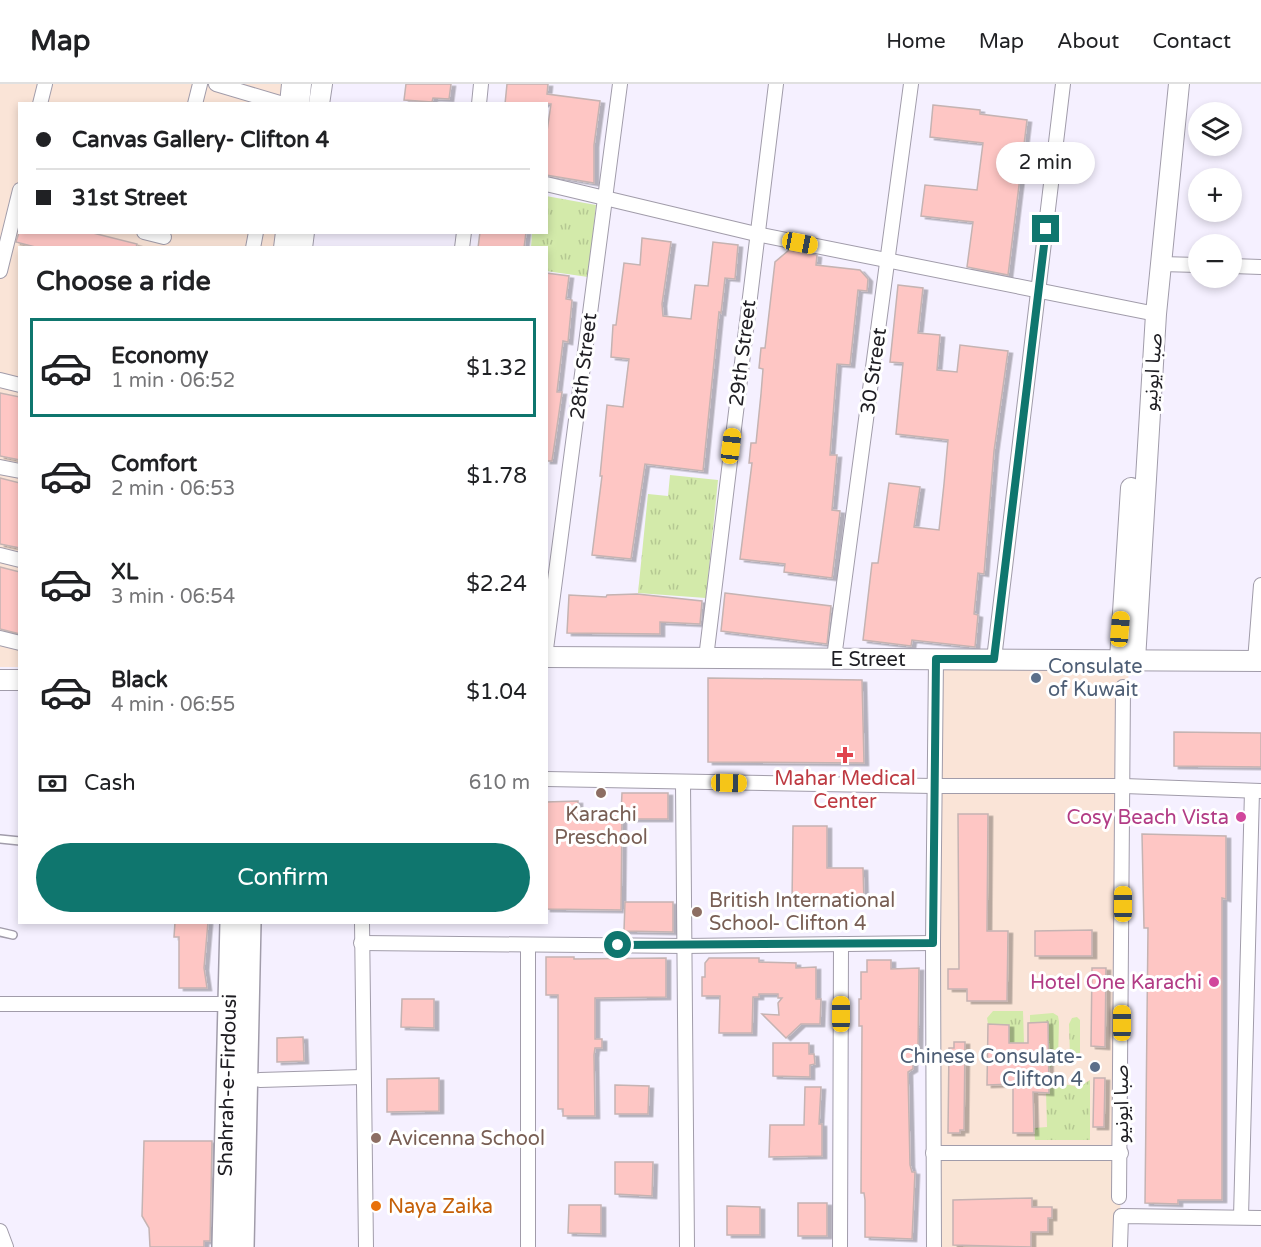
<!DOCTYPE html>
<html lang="en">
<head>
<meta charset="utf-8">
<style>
  body { margin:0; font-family:"Varela Round","Noto Sans Arabic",sans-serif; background:#f2f2f2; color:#202124; height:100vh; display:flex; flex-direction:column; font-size:22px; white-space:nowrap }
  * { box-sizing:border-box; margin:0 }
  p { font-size:20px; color:#757577 }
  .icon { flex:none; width:33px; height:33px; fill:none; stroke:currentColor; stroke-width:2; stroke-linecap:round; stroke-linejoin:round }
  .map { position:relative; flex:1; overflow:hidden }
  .sheet { position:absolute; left:18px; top:162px; width:530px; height:678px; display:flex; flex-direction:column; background:#fff; border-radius:0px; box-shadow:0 3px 9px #0003 }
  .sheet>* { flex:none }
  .hud { position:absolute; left:18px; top:18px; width:530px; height:132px; border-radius:0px; box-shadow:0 3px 9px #0003; display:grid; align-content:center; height:132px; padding:0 18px; background:#fff }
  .tools { position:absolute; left:1188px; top:18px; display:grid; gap:12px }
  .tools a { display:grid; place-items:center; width:54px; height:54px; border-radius:50%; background:#fff; box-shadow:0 3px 9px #0003; font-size:30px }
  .end { position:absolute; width:27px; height:27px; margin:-14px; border:8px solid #0f766e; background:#fff; box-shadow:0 0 0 3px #fff }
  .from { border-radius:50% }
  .bubble { position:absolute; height:42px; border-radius:21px; background:#fff; box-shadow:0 3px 9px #0003; font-size:20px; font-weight:600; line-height:42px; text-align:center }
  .car { position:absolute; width:18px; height:36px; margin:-18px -9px; border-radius:8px; box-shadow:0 0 4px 2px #0007; background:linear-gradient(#f5c518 24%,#345 0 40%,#f5c518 0 76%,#345 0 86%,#f5c518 0) }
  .hud b { display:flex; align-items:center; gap:21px; height:57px; font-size:22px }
  .hud b+b { border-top:2px solid #e0e0e0 }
  .hud i { width:15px; height:15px; background:#202124 }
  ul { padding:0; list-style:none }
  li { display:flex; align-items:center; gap:18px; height:99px; margin:0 12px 9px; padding:0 6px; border:3px solid transparent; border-radius:0px }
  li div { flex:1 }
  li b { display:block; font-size:22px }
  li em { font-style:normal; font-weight:600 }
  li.on { border-color:#0f766e }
  li>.icon { width:54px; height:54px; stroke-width:1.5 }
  h2 { padding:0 18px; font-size:27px; line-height:72px }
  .pay { display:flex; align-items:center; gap:15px; height:66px; padding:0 18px; font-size:22px }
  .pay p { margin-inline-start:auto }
  .action { display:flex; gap:12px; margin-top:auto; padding:12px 18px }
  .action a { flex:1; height:69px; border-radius:36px; background:#0f766e; color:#fff; font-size:24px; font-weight:600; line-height:69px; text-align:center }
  header { display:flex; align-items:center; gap:36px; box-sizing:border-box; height:84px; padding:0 30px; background:#fff; border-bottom:2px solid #e0e0e0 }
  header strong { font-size:28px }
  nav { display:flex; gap:33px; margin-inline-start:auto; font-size:21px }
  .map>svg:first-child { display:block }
  .commercial { fill:#fae4d7 }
  .education { fill:#f9e5d6 }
  .grass { fill:url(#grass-tufts) }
  .building { fill:#fec6c4; stroke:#c5b3b2; stroke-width:1.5; filter:url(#shadow) }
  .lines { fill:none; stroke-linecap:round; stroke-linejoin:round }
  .lane-casing { stroke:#a19caa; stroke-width:10 }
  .street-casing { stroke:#a19caa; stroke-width:16 }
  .secondary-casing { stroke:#a19caa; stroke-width:22 }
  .primary-casing { stroke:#a19caa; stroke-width:24 }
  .lane { stroke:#fff; stroke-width:7 }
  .street { stroke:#fff; stroke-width:14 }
  .secondary { stroke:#fff; stroke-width:20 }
  .primary { stroke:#fff; stroke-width:21 }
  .route { stroke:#0f766e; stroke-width:8 }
  .service-dot { fill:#5c6f8a; stroke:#fff; stroke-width:2 }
  .health-dot { fill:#e0444e; stroke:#fff; stroke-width:2 }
  .education-dot { fill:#8d6e63; stroke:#fff; stroke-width:2 }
  .hotel-dot { fill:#d1479c; stroke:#fff; stroke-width:2 }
  .food-dot { fill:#e8710a; stroke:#fff; stroke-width:2 }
  .labels { text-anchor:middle; stroke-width:6; stroke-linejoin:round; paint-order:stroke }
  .street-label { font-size:20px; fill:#1e1d22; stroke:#fff }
  .service-label { font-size:20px; fill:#4e5e75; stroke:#fff; text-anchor:start }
  .health-label { font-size:20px; fill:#be3a42; stroke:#fff }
  .education-label { font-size:20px; fill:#785e54; stroke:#fff; text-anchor:start }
  .hotel-label { font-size:20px; fill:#b23c85; stroke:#fff; text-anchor:end }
  .food-label { font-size:20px; fill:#c56008; stroke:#fff; text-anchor:start }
</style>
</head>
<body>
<header>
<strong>Map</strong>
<nav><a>Home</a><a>Map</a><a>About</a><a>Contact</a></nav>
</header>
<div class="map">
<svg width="1261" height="1163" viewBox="0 0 1261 1163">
  <defs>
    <pattern id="grass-tufts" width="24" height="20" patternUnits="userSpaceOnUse" patternTransform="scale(1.5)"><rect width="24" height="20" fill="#d3eaaa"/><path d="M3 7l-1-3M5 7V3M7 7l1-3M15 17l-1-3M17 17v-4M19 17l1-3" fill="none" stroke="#b5c892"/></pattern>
    <filter id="shadow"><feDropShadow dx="4.5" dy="2.5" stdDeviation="0" flood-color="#0004"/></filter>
  </defs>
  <rect width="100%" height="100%" fill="#f5f0ff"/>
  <!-- commercial -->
  <g class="commercial">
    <path d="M0,0H299L297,19L20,20V148L283,149L282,163L20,164L19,583H0Z"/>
    <path d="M936,575L1129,576L1124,702L1121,1071H933Z"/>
  </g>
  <!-- education -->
  <path class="education" d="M933,1071H1121L1120,1163H934Z"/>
  <!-- grass -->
  <g class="grass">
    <path d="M546,112L596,121L588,193L546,187V164L531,163L532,149L546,148Z"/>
    <path d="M670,391L718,396L706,514L638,509L648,410L668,412Z"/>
    <path d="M993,927H1023L1024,959H1009V941L988,940L987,934Z"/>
    <path d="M1053,929L1058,932L1059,938L1058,976L1049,985L1046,939H1030V931Z"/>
    <path d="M1077,933L1080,936V969L1070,974L1069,940L1072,934Z"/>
    <path d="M1090,996V1056H1035L1034,1044L1047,1043L1046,1008H1049V997L1079,1003Z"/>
  </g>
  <!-- building -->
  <g class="building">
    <path d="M406,0H451L449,15L433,14L432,18L404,16Z"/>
    <path d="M507,0H548L547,10L600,17L594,61V99L546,91V54L551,20H505Z"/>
    <path d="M933,21L980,26V30L1027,36L1008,191L967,183L973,138L921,132L925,101L977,106L983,59L930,53Z"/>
    <path d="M19,148H89L137,160L136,164H39L16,158Z"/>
    <path d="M480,148H526L524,164H478Z"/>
    <path d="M642,154L671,158L662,220L663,232L691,235L695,201L708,202L713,158L738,161L735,195L725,194L721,229L719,228L703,387L645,380L631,475L592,471L602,392H600L607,321L623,323L629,275L611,273L613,241H616L624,179L640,181Z"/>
    <path d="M789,166L817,171L816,181L860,186L868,195L867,207L858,206L850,281L837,280L830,371H837L832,426L840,427L832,494L784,488L785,480L740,475L752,379H749L751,359H756L761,310L763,285L759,284L761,264H765L775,178Z"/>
    <path d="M546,189L569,192L566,215L572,216L568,258L563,257L557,308H562L552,377H546Z"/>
    <path d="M898,201L923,204L918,249L940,251L937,286L957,288L960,261L1008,267L994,367L984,490L978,489L974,530L978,531L975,563L912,556L911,562L863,556L872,479H878L889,399L920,403L914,443L939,446L944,400L948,356L896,350L903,279L890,278Z"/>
    <path d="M0,309L20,313V376L0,372Z"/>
    <path d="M0,394L20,399V464L0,460Z"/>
    <path d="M0,483L20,488V550L0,545Z"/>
    <path d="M725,509L831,522L827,560L721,547Z"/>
    <path d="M637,510L702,517L700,540L660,538V550L567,549L569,511L606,513L607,511Z"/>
    <path d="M708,594L862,596L864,679L708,678Z"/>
    <path d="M1174,648L1261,649V683L1174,682Z"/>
    <path d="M622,709H668V735H622L621,826L546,825V718L578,717V730L621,729Z"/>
    <path d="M958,730H988L987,847H1008L1007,917H967V905H948V885H959Z"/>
    <path d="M793,742H827V784H863L864,818L792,819Z"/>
    <path d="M1142,750L1226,752V815L1222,814V1116H1178V1120L1145,1119L1148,844H1144Z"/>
    <path d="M625,818H673V848L624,847Z"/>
    <path d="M175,838H208L204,884L207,904H179V853H174Z"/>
    <path d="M1092,846V872H1035V847Z"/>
    <path d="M546,873H574V875L666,874V913L595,914V955H602V964H595L594,971L595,1032H563V1025H558V911H546Z"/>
    <path d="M709,874H759V878L796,879V884L816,883V915H821L820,940H801L786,954L762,930L779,931L778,919L782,914H778V910H759V913H753L752,949H719L720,912H702V893H705V879Z"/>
    <path d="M867,876H891V885L919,884L918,965H913V985L908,988L910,1081L912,1088H915L912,1155L865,1153V1116L864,1109H861L862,942H859V915H861V888H867Z"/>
    <path d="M1092,884H1106L1105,963L1091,962Z"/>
    <path d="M402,915H434V944L401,943Z"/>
    <path d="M1048,938L1049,1009L1033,1008L1034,1049H1013V1000L987,1001L988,940L1009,941V959H1028V939Z"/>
    <path d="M303,953L304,977L277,978V954Z"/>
    <path d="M954,958H965L964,1046H960V1049H948L949,964H954Z"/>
    <path d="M773,959H809V970H814L815,980L810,981V993L773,992Z"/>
    <path d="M439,994V1027L387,1028V995Z"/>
    <path d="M1094,994H1105L1104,1043H1093Z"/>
    <path d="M615,1001L649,1002L648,1030H615Z"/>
    <path d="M805,1003H821L819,1040H822V1072L769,1073L770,1041H804Z"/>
    <path d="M144,1057H212L210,1157H204V1163H150L149,1144L142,1132Z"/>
    <path d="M615,1078H653L652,1112L615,1110Z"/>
    <path d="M1032,1114V1123H1052V1134H1048V1148H1031V1163L953,1161V1116Z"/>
    <rect x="798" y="1119" width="29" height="33"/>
    <path d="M569,1121H601V1150L568,1149Z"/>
    <path d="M727,1122L760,1123V1151H727Z"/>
  </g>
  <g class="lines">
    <defs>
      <g id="lane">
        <path d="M0,755L20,757"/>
        <path d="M0,848L13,851"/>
      </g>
      <g id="street">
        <path d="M216,0L283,20"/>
        <path d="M40,20L45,0"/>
        <path d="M195,20L200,0"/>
        <path d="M287,20L289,0"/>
        <path d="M479,20L481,0"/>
        <path d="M546,100L756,150L1156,230"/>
        <path d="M144,148L164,153"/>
        <path d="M253,164L256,148"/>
        <path d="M462,164L464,148"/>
        <path d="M1161,180L1198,181"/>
        <path d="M1232,182L1261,183"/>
        <path d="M0,187L20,106"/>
        <path d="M0,296L20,301"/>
        <path d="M0,383L20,387"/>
        <path d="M0,471L20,476"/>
        <path d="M0,554L20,559"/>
        <path d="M546,565L620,0"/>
        <path d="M706,574L776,0"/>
        <path d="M834,574L911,0"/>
        <path d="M994,575L1063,0"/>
        <path d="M1255,577L1261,501"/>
        <path d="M546,695L933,702H1124L1261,707"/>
        <path d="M683,699L687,1163"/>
        <path d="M362,838L366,1163"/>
        <path d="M361,859L685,862L933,859"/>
        <path d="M0,920H228"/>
        <path d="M260,996L362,993"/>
        <path d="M933,1069H1121"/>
        <path d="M1119,1113L1123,603"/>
        <path d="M1241,1133L1252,707"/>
        <path d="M0,1147L6,1163"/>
        <path d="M528,1163V861"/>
        <path d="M840,1163L841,860"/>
        <path d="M934,1163L933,859L936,575"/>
        <path d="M1120,1163L1121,1132L1261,1134"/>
      </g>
      <g id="secondary">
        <path d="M299,20L301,0"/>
        <path d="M319,20L322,0"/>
        <path d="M284,164L286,148"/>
        <path d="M302,164L304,148"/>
        <path d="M546,573L1261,577"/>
        <path d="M1120,575L1131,404"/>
        <path d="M1135,576L1156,230L1179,0"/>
        <path d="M0,596H20"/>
      </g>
      <g id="primary">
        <path id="s1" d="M223,1163L231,838"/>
        <path d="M243,1163L250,838"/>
      </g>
    </defs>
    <!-- lane casing -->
    <use href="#lane" class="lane-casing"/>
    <!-- street casing -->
    <use href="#street" class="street-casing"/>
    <!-- secondary casing -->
    <use href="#secondary" class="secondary-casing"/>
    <!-- primary casing -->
    <use href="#primary" class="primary-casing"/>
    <!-- lane -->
    <use href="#lane" class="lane"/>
    <!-- street -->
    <use href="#street" class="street"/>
    <!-- secondary -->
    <use href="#secondary" class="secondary"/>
    <!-- primary -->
    <use href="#primary" class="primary"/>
  </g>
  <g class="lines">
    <!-- route -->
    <path class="route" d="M618,861L933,859L936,575H994L1046,145"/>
  </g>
  <!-- markers -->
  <g class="service-dot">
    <circle cx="1036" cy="594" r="6"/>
    <circle cx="1095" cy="983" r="6"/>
  </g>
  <path class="health-dot" d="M842 662h6v6h6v6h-6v6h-6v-6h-6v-6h6z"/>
  <g class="education-dot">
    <circle cx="601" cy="709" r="6"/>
    <circle cx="697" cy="828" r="6"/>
    <circle cx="376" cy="1054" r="6"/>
  </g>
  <g class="hotel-dot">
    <circle cx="1241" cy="733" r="6"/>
    <circle cx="1214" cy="898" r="6"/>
  </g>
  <circle class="food-dot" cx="376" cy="1122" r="6"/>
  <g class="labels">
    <!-- street labels -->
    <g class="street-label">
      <text transform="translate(742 269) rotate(-83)" y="7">29th Street</text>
      <text transform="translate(583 282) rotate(-83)" y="7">28th Street</text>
      <text transform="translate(873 287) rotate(-82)" y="7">30 Street</text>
      <text transform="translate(1152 288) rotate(-86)" y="7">صبا ایونیو</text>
      <text x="868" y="582">E Street</text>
      <text dy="7" stroke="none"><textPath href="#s1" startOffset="162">Shahrah-e-Firdousi</textPath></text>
      <text transform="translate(1121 1020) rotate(-90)" y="7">صبا ایونیو</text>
    </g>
    <!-- service labels -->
    <g class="service-label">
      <text x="1048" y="589">Consulate<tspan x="1048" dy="23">of Kuwait</tspan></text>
      <text x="1083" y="979" text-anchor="end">Chinese Consulate-<tspan x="1083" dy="23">Clifton 4</tspan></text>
    </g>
    <!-- health labels -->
    <g class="health-label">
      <text x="845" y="701">Mahar Medical<tspan x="845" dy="23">Center</tspan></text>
    </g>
    <!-- education labels -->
    <g class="education-label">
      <text x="601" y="737" text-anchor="middle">Karachi<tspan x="601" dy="23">Preschool</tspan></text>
      <text x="709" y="823">British International<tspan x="709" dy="23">School- Clifton 4</tspan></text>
      <text x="388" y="1061">Avicenna School</text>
    </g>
    <!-- hotel labels -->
    <g class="hotel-label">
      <text x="1229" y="740">Cosy Beach Vista</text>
      <text x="1202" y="905">Hotel One Karachi</text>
    </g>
    <!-- food labels -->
    <g class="food-label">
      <text x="388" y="1129">Naya Zaika</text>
    </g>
  </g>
</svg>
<div class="tools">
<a><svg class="icon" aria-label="layers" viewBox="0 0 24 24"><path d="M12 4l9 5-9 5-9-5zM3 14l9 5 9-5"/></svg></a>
<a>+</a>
<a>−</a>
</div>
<i class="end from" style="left:618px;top:861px"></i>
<i class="end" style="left:1046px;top:145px"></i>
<div class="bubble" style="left:996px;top:58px;width:99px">2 min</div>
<i class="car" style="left:800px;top:159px;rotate:101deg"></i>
<i class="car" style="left:731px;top:362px;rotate:7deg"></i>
<i class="car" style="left:1120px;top:545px;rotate:5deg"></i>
<i class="car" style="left:729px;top:699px;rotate:91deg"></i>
<i class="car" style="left:1123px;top:820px;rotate:0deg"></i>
<i class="car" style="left:841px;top:930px;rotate:0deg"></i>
<i class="car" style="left:1122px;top:939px;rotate:0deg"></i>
<div class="hud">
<b><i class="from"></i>Canvas Gallery- Clifton 4</b>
<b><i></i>31st Street</b>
</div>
<section class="sheet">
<h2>Choose a ride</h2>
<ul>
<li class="on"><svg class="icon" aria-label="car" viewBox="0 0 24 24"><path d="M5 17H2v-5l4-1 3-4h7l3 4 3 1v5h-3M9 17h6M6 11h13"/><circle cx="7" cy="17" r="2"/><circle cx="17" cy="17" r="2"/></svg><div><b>Economy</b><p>1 min · 06:52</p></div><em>$1.32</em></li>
<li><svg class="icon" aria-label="car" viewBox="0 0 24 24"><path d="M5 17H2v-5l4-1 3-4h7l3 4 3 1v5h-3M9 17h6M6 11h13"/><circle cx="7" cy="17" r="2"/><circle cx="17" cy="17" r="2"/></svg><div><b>Comfort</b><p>2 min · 06:53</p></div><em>$1.78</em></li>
<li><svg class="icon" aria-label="car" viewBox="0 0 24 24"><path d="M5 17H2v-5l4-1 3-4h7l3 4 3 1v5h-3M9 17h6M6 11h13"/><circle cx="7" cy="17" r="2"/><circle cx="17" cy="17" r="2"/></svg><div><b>XL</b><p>3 min · 06:54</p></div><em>$2.24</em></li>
<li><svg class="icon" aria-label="car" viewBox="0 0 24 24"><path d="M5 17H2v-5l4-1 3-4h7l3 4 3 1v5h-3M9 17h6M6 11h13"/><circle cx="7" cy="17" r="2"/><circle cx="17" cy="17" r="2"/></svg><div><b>Black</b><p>4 min · 06:55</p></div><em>$1.04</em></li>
</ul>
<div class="pay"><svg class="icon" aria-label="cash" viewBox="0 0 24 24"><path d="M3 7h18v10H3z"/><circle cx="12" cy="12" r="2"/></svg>Cash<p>610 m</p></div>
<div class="action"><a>Confirm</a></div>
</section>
</div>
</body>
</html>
